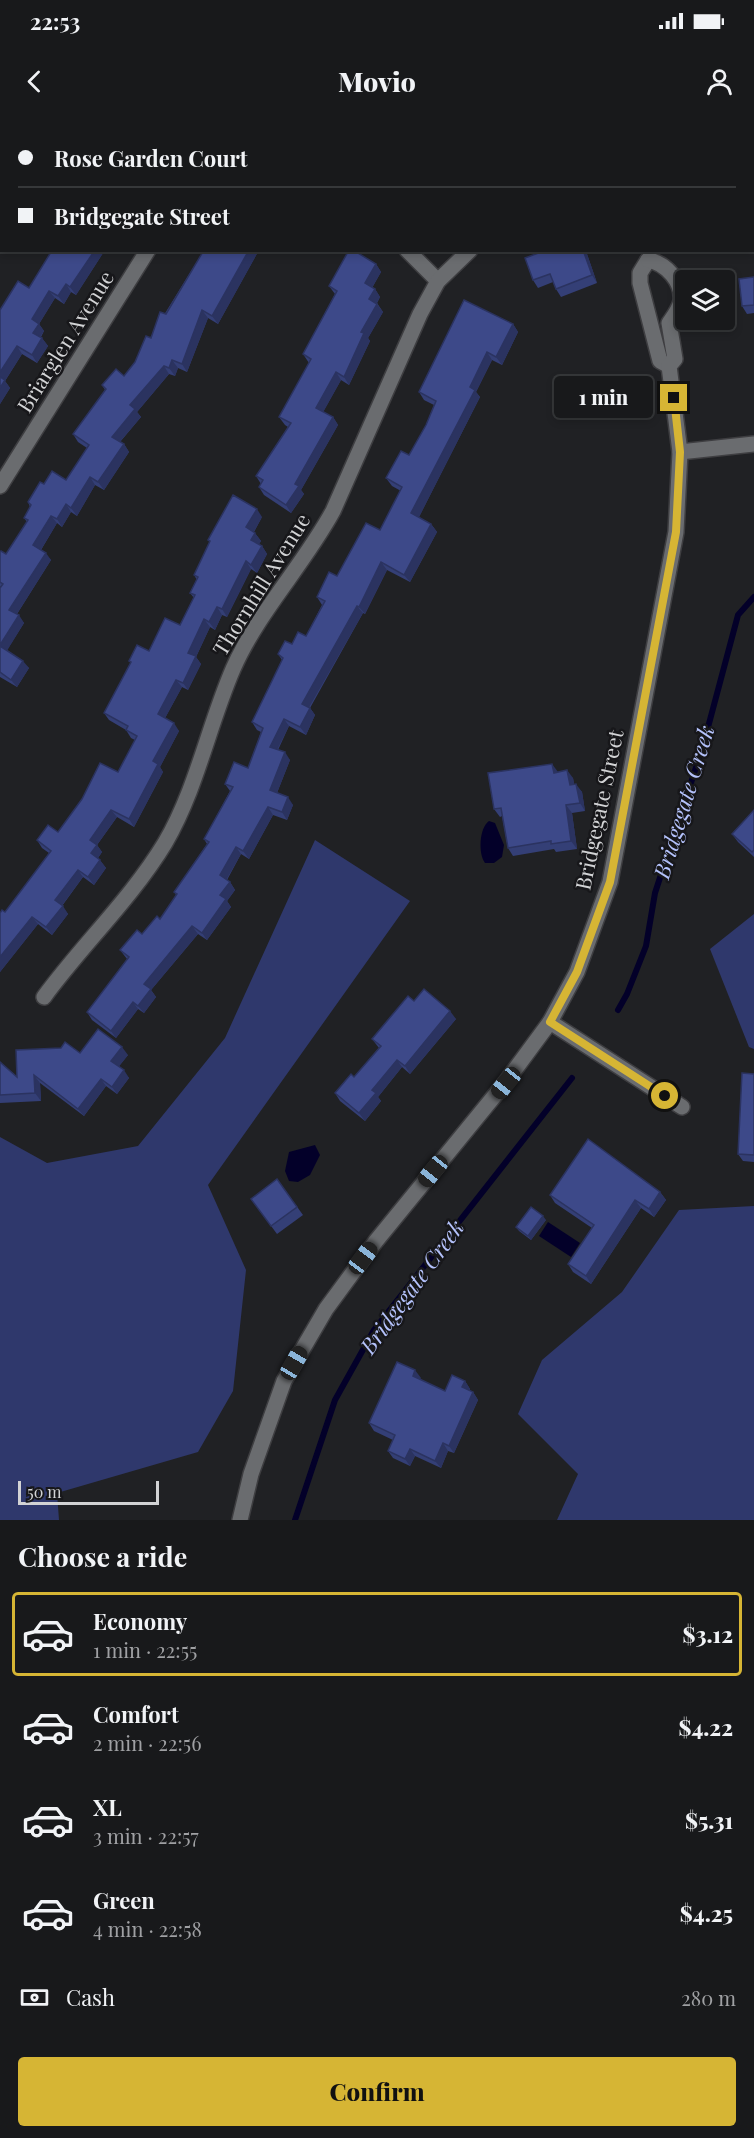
<!DOCTYPE html>
<html lang="en">
<head>
<meta charset="utf-8">
<style>
  body { margin:0; font-family:"Playfair Display",serif; background:#212224; color:#f1f3f6; height:100vh; display:flex; flex-direction:column; font-size:22px; white-space:nowrap }
  * { box-sizing:border-box; margin:0 }
  p { font-size:20px; color:#9fa0a3 }
  .icon { flex:none; width:33px; height:33px; fill:none; stroke:currentColor; stroke-width:2; stroke-linecap:round; stroke-linejoin:round }
  .map { position:relative; height:1400px; overflow:hidden }
  .details { display:flex; flex-direction:column; background:#18191b; flex:1 }
  .details>* { flex:none }
  .banner { position:absolute; left:0px; top:0px; width:754px; height:132px; box-shadow:0 3px 9px #0003,0 0 0 2px #36383a; display:grid; align-content:center; height:132px; padding:0 18px; background:#18191b }
  .controls { position:absolute; left:675px; top:150px; display:grid; gap:12px }
  .controls a { display:grid; place-items:center; width:60px; height:60px; border-radius:6px; background:#18191b; box-shadow:0 3px 9px #0003,0 0 0 2px #36383a; font-size:30px }
  .scale { position:absolute; left:18px; bottom:15px; width:141px; box-sizing:border-box; padding-left:6px; border:3px solid #d2d3d5; border-top:0; font-size:16px; line-height:21px; white-space:nowrap; color:#d2d3d5; -webkit-text-stroke:4px #17171a; paint-order:stroke }
  .end { position:absolute; width:27px; height:27px; margin:-14px; border:8px solid #d6b534; background:#111; box-shadow:0 0 0 3px #111 }
  .from { border-radius:50% }
  .bubble { position:absolute; height:42px; border-radius:6px; background:#18191b; box-shadow:0 3px 9px #0003,0 0 0 2px #36383a; font-size:20px; font-weight:800; line-height:42px; text-align:center }
  .car { position:absolute; width:18px; height:36px; margin:-18px -9px; border-radius:8px; box-shadow:0 0 4px 2px #0007; background:linear-gradient(#222 24%,#8ab4d8 0 40%,#222 0 76%,#8ab4d8 0 86%,#222 0) }
  .banner b { display:flex; align-items:center; gap:21px; height:57px; font-size:22px }
  .banner b+b { border-top:2px solid #36383a }
  .banner i { width:15px; height:15px; background:#f1f3f6 }
  ul { padding:0; list-style:none }
  li { display:flex; align-items:center; gap:18px; height:84px; margin:0 12px 9px; padding:0 6px; border:3px solid transparent; border-radius:6px }
  li div { flex:1 }
  li b { display:block; font-size:22px }
  li em { font-style:normal; font-weight:800 }
  li.on { border-color:#d6b534 }
  li>.icon { width:54px; height:54px; stroke-width:1.5 }
  h2 { padding:0 18px; font-size:27px; line-height:72px }
  .pay { display:flex; align-items:center; gap:15px; height:66px; padding:0 18px; font-size:22px }
  .pay p { margin-inline-start:auto }
  .cta { display:flex; gap:12px; margin-top:auto; padding:12px 18px }
  .cta a { flex:1; height:69px; border-radius:6px; background:#d6b534; color:#111; font-size:24px; font-weight:800; line-height:69px; text-align:center }
  .status { display:flex; justify-content:space-between; align-items:center; height:42px; padding:0 30px; background:#18191b; direction:ltr }
  .status svg { height:16px; fill:currentColor }
  header { display:flex; justify-content:space-between; align-items:center; height:78px; padding:0 18px; background:#18191b; font-size:27px; font-weight:800 }
  .map>svg:first-child { display:block }
  .green { fill:#2f386c }
  .water { fill:#030029 }
  .lines { fill:none; stroke-linecap:round; stroke-linejoin:round }
  .stream { stroke:#030029; stroke-width:6 }
  .minor-casing { stroke:#3e3e41; stroke-width:18 }
  .minor { stroke:#6a6c6f; stroke-width:15 }
  .wall { fill:#343f76 }
  .shaded-wall { fill:#2b3360 }
  .building { fill:#3d4989; stroke:#2b3360; stroke-width:1.5 }
  .route { stroke:#d6b534; stroke-width:8 }
  .labels { text-anchor:middle; stroke-width:5; stroke-linejoin:round; paint-order:stroke }
  .street-label { font-size:21px; fill:#d2d3d5; stroke:#17171a }
  .water-label { font-size:22px; font-style:italic; fill:#b4c2fb; stroke:#17171a }
</style>
</head>
<body>
<div class="status"><b>22:53</b><svg viewBox="0 0 49 12"><path d="M0 12V9h3v3zM5 12V6h3v6zM10 12V3h3v9zM15 12V0h3v12zM26 1h20v11H26zM47 4h2v5h-2z"/></svg></div>
<header><svg class="icon" aria-label="back" viewBox="0 0 24 24"><path d="M15 5l-7 7 7 7"/></svg>Movio<svg class="icon" aria-label="person" viewBox="0 0 24 24"><circle cx="12" cy="8" r="4"/><path d="M4 21q1-7 8-7t8 7"/></svg></header>
<div class="map">
<svg width="754" height="1400" viewBox="0 0 754 1400">
  <rect width="100%" height="100%" fill="#202124"/>
  <!-- green -->
  <g class="green">
    <path d="M315,720L410,781L208,1065L246,1150L233,1271L198,1332L57,1373L59,1400H0V1017L47,1043L138,1026L225,918Z"/>
    <path d="M754,794V929L749,927L710,829Z"/>
    <path d="M754,1086V1400H557L578,1354L518,1294L542,1240L622,1172L679,1090Z"/>
  </g>
  <!-- water -->
  <g class="water">
    <path d="M489,701L495,703L504,725L502,737L494,743H485C478,734 479,708 489,701Z"/>
    <path d="M315,1025L320,1035L310,1055L298,1062L289,1061L285,1051L289,1032Z"/>
    <path d="M548,1102L580,1123L571,1137L539,1116Z"/>
  </g>
  <g class="lines">
    <!-- stream -->
    <g class="stream">
      <path d="M618,890L627,874L646,826L655,773L703,626L738,495L754,477"/>
      <path d="M295,1400L335,1280L374,1210L572,958"/>
    </g>
    <defs>
      <g id="minor">
        <path d="M299,0L301,2"/>
        <path d="M591,0V2"/>
        <path d="M230,2L231,0"/>
        <path d="M407,130L438,161"/>
        <path d="M648,140L640,153V163L660,241L669,246"/>
        <path d="M680,332L754,324"/>
        <path d="M0,366L148,130"/>
        <path d="M44,877C82,825 131,779 165,723C197,668 208,607 233,549C258,492 303,446 333,391L420,194L438,161L470,130"/>
        <path d="M550,902L682,987"/>
        <path d="M240,1400L251,1354L284,1261L326,1189L376,1121L505,963L550,902L577,852L610,762L676,412L680,332L669,246L675,239L669,203C674,196 679,190 681,181C683,162 666,143 648,140"/>
      </g>
    </defs>
    <!-- minor casing -->
    <use href="#minor" class="minor-casing"/>
    <!-- minor -->
    <use href="#minor" class="minor"/>
  </g>
  <!-- wall -->
  <g class="wall">
    <path d="M47,130H105L76,175L71,172L64,184L55,178L39,204L44,211L41,217L48,226L37,243L22,234L5,261L10,268L0,284V190L29,168L50,135Z"/>
    <path d="M204,130H259L218,204L208,198L187,252L178,248L175,256L169,254L137,292L141,297L120,322L124,324L129,332L104,370L95,365L77,396L71,392L62,407L57,403L41,430L51,440L17,494L24,503L7,530L29,548L17,567L0,557V468L1,467L0,466V432L6,434L27,402L24,398L30,387L28,382L44,364L66,360L87,328L78,322L73,314L105,270L102,265L124,256L135,242Z"/>
    <path d="M587,134L597,163L561,177L556,169L553,162L538,168L533,160Z"/>
    <path d="M376,144L381,152L372,168L375,169L380,177L377,183L383,192L368,218L370,221L349,265L341,260L323,292L333,297L338,305L301,370L304,374L291,393L264,375L259,367L261,364L256,356L288,307L285,305L279,297L309,243L303,234L335,174L329,166Z"/>
    <path d="M754,157V193L747,194L742,186Z"/>
    <path d="M513,204L518,212L502,245L492,240L476,272L480,277L419,397L431,404L437,412L410,462L387,450L365,494L363,493L310,588L315,595L306,615L289,606L278,630L290,640L277,673L293,685L287,700L273,695L249,739L241,734L227,760L230,762L235,770L227,781L231,787L207,820L198,814L151,870L156,877L144,893L138,889L116,918L92,900L87,892L127,839L120,830L142,814L160,799L176,775L174,772L207,724L204,719L230,671L225,664L248,648L261,612L257,610L252,602L282,540L278,534L292,524L306,516L322,485L317,477L380,410L401,371L392,366L386,358L409,335L426,305L434,285L424,280L419,272Z"/>
    <path d="M262,397L254,412L261,421L259,424L262,426L267,434L257,453L251,449L227,497L222,495L215,510L210,507L196,537L201,544L188,570L182,567L165,598L179,611L160,647L163,652L134,707L117,697L97,725L102,732L98,738L106,748L94,765L83,757L62,786L68,794L52,815L38,804L0,852V793L5,792L49,733L42,728L37,720L58,712L118,652L135,620L131,618L126,610L109,600L104,593L131,543L129,541L149,531L180,505L194,478L190,473L197,460L194,455L210,423L208,420Z"/>
    <path d="M558,652L573,658L574,664L582,672L585,691L572,693L577,729L556,732L554,729L513,736L508,728L502,696L500,697L494,689Z"/>
    <path d="M754,690V737L738,722L732,714Z"/>
    <path d="M414,881L456,899L410,954L402,947L378,977L381,981L365,1001L340,981L335,973L354,957L379,928L372,919Z"/>
    <path d="M80,933L128,935L119,946L129,958L117,974L106,966L84,996L40,963L41,981L0,983V942L17,957Z"/>
    <path d="M754,954V1042L743,1041L738,1034Z"/>
    <path d="M277,1059L303,1095L277,1114L251,1079Z"/>
    <path d="M660,1072L666,1080L654,1097L641,1088L591,1164L573,1152L568,1144L592,1108L555,1083L550,1075Z"/>
    <path d="M546,1100L531,1120L519,1111L516,1107Z"/>
    <path d="M421,1258L420,1259L445,1271L465,1261L470,1269V1271L473,1272L478,1280L454,1333L448,1331L441,1348L415,1336L410,1346L393,1338L388,1331L393,1320L374,1311L369,1303Z"/>
  </g>
  <!-- shaded-wall -->
  <g class="shaded-wall">
    <path d="M20,0H30L29,2H19Z"/>
    <path d="M178,0H189L188,2H177Z"/>
    <path d="M2,56V74L0,76V59Z"/>
    <path d="M95,130H105L76,175L70,167Z"/>
    <path d="M249,130H259L218,204L212,196Z"/>
    <path d="M583,130H584L587,134L597,163L592,155Z"/>
    <path d="M376,144L381,152L370,171L365,163Z"/>
    <path d="M66,164L71,172L64,184L58,176Z"/>
    <path d="M375,169L380,177L375,187L369,179Z"/>
    <path d="M49,171L55,178L39,204L44,211L38,220L33,213L32,199Z"/>
    <path d="M377,184L383,192L368,218L370,221L349,265L344,257L361,212Z"/>
    <path d="M202,190L208,198L187,252L182,244Z"/>
    <path d="M513,204L518,212L502,245L496,237Z"/>
    <path d="M42,218L48,226L37,243L32,235Z"/>
    <path d="M17,226L22,234L5,261L10,268L0,284V252Z"/>
    <path d="M487,232L492,240L476,272L480,277L417,401L411,393Z"/>
    <path d="M172,240L178,248L175,256L169,248Z"/>
    <path d="M164,246L169,254L137,292L141,297L118,324L112,317L130,285Z"/>
    <path d="M336,252L341,260L321,296L316,288Z"/>
    <path d="M333,297L338,305L301,370L304,374L291,393L286,385L295,364Z"/>
    <path d="M124,324L129,332L104,370L98,362Z"/>
    <path d="M90,357L95,365L77,396L71,388Z"/>
    <path d="M66,384L71,392L62,407L57,399Z"/>
    <path d="M257,389L262,397L252,415L246,407Z"/>
    <path d="M51,396L57,403L39,433L33,425Z"/>
    <path d="M431,404L437,412L410,462L404,455Z"/>
    <path d="M255,413L261,421L257,428L251,420Z"/>
    <path d="M262,426L267,434L257,453L251,445Z"/>
    <path d="M46,433L51,440L15,497L9,490Z"/>
    <path d="M246,441L251,449L227,497L222,489Z"/>
    <path d="M381,442L387,450L365,494L359,487Z"/>
    <path d="M357,486L363,493L307,591L302,584Z"/>
    <path d="M217,487L222,495L215,510L209,502Z"/>
    <path d="M19,495L24,503L5,534L0,525Z"/>
    <path d="M204,499L210,507L196,537L201,544L188,570L183,563L188,533Z"/>
    <path d="M23,541L29,548L17,567L11,560Z"/>
    <path d="M176,560L182,567L163,602L158,594Z"/>
    <path d="M310,588L315,595L306,615L300,607Z"/>
    <path d="M284,599L289,606L275,634L270,627Z"/>
    <path d="M174,603L179,611L160,647L163,652L134,707L129,699L153,641Z"/>
    <path d="M285,632L290,640L275,678L270,670Z"/>
    <path d="M552,644L558,652L554,653Z"/>
    <path d="M567,650L573,658L576,673L570,665Z"/>
    <path d="M576,664L582,672L585,691L580,683Z"/>
    <path d="M288,677L293,685L287,700L282,692Z"/>
    <path d="M566,685L572,693L577,729L571,721Z"/>
    <path d="M268,687L273,695L249,739L243,731Z"/>
    <path d="M111,690L117,697L97,725L102,732L96,741L91,733L90,720Z"/>
    <path d="M236,727L241,734L225,762L220,755Z"/>
    <path d="M100,740L106,748L94,765L88,757Z"/>
    <path d="M78,750L83,757L60,788L55,780Z"/>
    <path d="M230,762L235,770L227,781L231,787L207,820L202,813L220,775Z"/>
    <path d="M63,786L68,794L52,815L46,807Z"/>
    <path d="M32,797L38,804L0,852V837Z"/>
    <path d="M192,806L198,814L151,870L156,877L144,893L138,886L144,864Z"/>
    <path d="M133,882L138,889L116,918L111,911Z"/>
    <path d="M450,891L456,899L410,954L405,946Z"/>
    <path d="M122,927L128,935L117,949L111,941Z"/>
    <path d="M397,940L402,947L378,977L381,981L365,1001L359,993L372,970Z"/>
    <path d="M124,950L129,958L117,974L112,967Z"/>
    <path d="M34,955L40,963L41,981L35,973Z"/>
    <path d="M101,959L106,966L84,996L78,989Z"/>
    <path d="M660,1072L666,1080L654,1097L649,1089Z"/>
    <path d="M635,1080L641,1088L591,1164L586,1156Z"/>
    <path d="M543,1096L546,1100L531,1120L528,1116Z"/>
    <path d="M415,1250L421,1258L418,1263L413,1256Z"/>
    <path d="M465,1261L470,1269L468,1275L462,1267Z"/>
    <path d="M473,1272L478,1280L454,1333L449,1326Z"/>
    <path d="M443,1323L448,1331L441,1348L435,1341Z"/>
    <path d="M410,1329L415,1336L410,1346L405,1339Z"/>
  </g>
  <!-- building -->
  <g class="building">
    <path d="M0,0H20L19,2H2V56L0,59Z"/>
    <path d="M125,0H178L177,2H124Z"/>
    <path d="M374,0H407L409,2H376Z"/>
    <path d="M497,0H545L546,2H498Z"/>
    <path d="M625,0H704V2H626Z"/>
    <path d="M49,130H95L70,167L66,164L58,176L49,171L32,199L39,204L33,213L42,218L32,235L17,226L0,252V190L18,161L29,168L51,132Z"/>
    <path d="M204,130H249L212,196L202,190L182,244L172,240L169,248L164,246L130,285L135,289L112,317L124,324L98,362L90,357L71,388L66,384L57,399L51,396L33,425L46,433L9,490L19,495L0,525V468L3,464L0,462V432L1,431L6,434L28,400L24,398L31,385L28,382L40,362L44,364L52,351L66,360L89,325L73,314L106,269L102,265L116,249L124,256L135,242L146,216L151,218L160,192L166,194Z"/>
    <path d="M349,130H353L376,144L365,163L375,169L369,179L377,184L361,212L364,213L344,257L336,252L316,288L333,297L295,364L299,366L286,385L259,367L263,360L256,356L291,303L279,297L311,239L303,234L337,171L329,166Z"/>
    <path d="M540,130H583L592,155L556,169L550,154L533,160L525,138L541,132Z"/>
    <path d="M754,157V185L742,186L739,159Z"/>
    <path d="M464,180L513,204L496,237L487,232L470,267L475,270L411,393L431,404L404,455L381,442L359,487L357,486L302,584L310,588L300,607L284,599L270,627L285,632L270,670L288,677L282,692L268,687L243,731L236,727L220,755L230,762L220,775L226,779L202,813L192,806L144,864L151,869L138,886L133,882L111,911L87,892L129,837L120,830L137,810L142,814L157,796L160,799L177,774L174,772L209,722L204,719L233,667L225,664L234,642L248,648L263,608L252,602L283,538L278,534L285,521L292,524L298,512L306,516L325,481L317,477L329,452L337,456L366,403L380,410L402,367L386,358L401,331L409,335L426,305L436,281L419,272Z"/>
    <path d="M0,257L5,260L0,268Z"/>
    <path d="M233,375L257,389L246,407L255,413L251,420L262,426L251,445L246,441L222,489L217,487L209,502L204,499L188,533L196,536L183,563L176,560L158,594L174,603L153,641L158,644L129,699L111,690L90,720L97,725L91,733L100,740L88,757L78,750L55,780L63,786L46,807L32,797L0,837V793L2,790L5,792L51,731L37,720L48,705L58,712L82,679L100,643L118,652L137,616L126,610L128,606L104,593L131,542L129,541L137,525L149,531L165,498L180,505L195,475L190,473L198,457L194,455L210,421L208,420Z"/>
    <path d="M0,526L23,541L11,560L0,552Z"/>
    <path d="M552,644L554,653L567,650L570,665L576,664L580,683L566,685L571,721L551,724V721L508,728L501,688L494,689L488,653Z"/>
    <path d="M754,690V730L752,732L732,714Z"/>
    <path d="M424,869L450,891L405,946L397,940L372,970L376,973L359,993L335,973L351,954L354,957L381,926L372,919L408,876L414,881Z"/>
    <path d="M98,909L122,927L111,941L124,950L112,967L101,959L78,989L34,955L35,973L0,975V942L17,957L16,930L61,928L65,922L80,933Z"/>
    <path d="M742,953L754,954V1035L738,1034Z"/>
    <path d="M588,1019L660,1072L649,1089L635,1080L586,1156L568,1144L594,1105L550,1075Z"/>
    <path d="M277,1059L297,1087L271,1106L251,1079Z"/>
    <path d="M531,1087L543,1096L528,1116L516,1107Z"/>
    <path d="M397,1242L415,1250L413,1256L445,1271L452,1255L465,1261L462,1267L473,1272L449,1326L443,1323L435,1341L410,1329L405,1339L388,1331L395,1315L369,1303Z"/>
  </g>
  <g class="lines">
    <!-- route -->
    <path class="route" d="M665,976L550,902L577,852L610,762L676,412L680,332L674,278"/>
  </g>
  <g class="labels">
    <!-- street labels -->
    <g class="street-label">
      <text transform="translate(66 222) rotate(-58)" y="7">Briarglen Avenue</text>
      <text transform="translate(262 465) rotate(-58)" y="7">Thornhill Avenue</text>
      <text transform="translate(600 690) rotate(-78)" y="7">Bridgegate Street</text>
    </g>
    <!-- water labels -->
    <g class="water-label">
      <text transform="translate(684 682) rotate(-73)" y="8">Bridgegate Creek</text>
      <text transform="translate(412 1167) rotate(-54)" y="8">Bridgegate Creek</text>
    </g>
  </g>
</svg>
<div class="controls">
<a><svg class="icon" aria-label="layers" viewBox="0 0 24 24"><path d="M12 4l9 5-9 5-9-5zM3 14l9 5 9-5"/></svg></a>
</div>
<div class="scale">50 m</div>
<i class="end from" style="left:665px;top:976px"></i>
<i class="end" style="left:674px;top:278px"></i>
<div class="bubble" style="left:554px;top:256px;width:99px">1 min</div>
<i class="car" style="left:506px;top:963px;rotate:219deg"></i>
<i class="car" style="left:433px;top:1051px;rotate:219deg"></i>
<i class="car" style="left:363px;top:1138px;rotate:37deg"></i>
<i class="car" style="left:294px;top:1243px;rotate:30deg"></i>
<div class="banner">
<b><i class="from"></i>Rose Garden Court</b>
<b><i></i>Bridgegate Street</b>
</div>
</div>
<section class="details">
<h2>Choose a ride</h2>
<ul>
<li class="on"><svg class="icon" aria-label="car" viewBox="0 0 24 24"><path d="M5 17H2v-5l4-1 3-4h7l3 4 3 1v5h-3M9 17h6M6 11h13"/><circle cx="7" cy="17" r="2"/><circle cx="17" cy="17" r="2"/></svg><div><b>Economy</b><p>1 min · 22:55</p></div><em>$3.12</em></li>
<li><svg class="icon" aria-label="car" viewBox="0 0 24 24"><path d="M5 17H2v-5l4-1 3-4h7l3 4 3 1v5h-3M9 17h6M6 11h13"/><circle cx="7" cy="17" r="2"/><circle cx="17" cy="17" r="2"/></svg><div><b>Comfort</b><p>2 min · 22:56</p></div><em>$4.22</em></li>
<li><svg class="icon" aria-label="car" viewBox="0 0 24 24"><path d="M5 17H2v-5l4-1 3-4h7l3 4 3 1v5h-3M9 17h6M6 11h13"/><circle cx="7" cy="17" r="2"/><circle cx="17" cy="17" r="2"/></svg><div><b>XL</b><p>3 min · 22:57</p></div><em>$5.31</em></li>
<li><svg class="icon" aria-label="car" viewBox="0 0 24 24"><path d="M5 17H2v-5l4-1 3-4h7l3 4 3 1v5h-3M9 17h6M6 11h13"/><circle cx="7" cy="17" r="2"/><circle cx="17" cy="17" r="2"/></svg><div><b>Green</b><p>4 min · 22:58</p></div><em>$4.25</em></li>
</ul>
<div class="pay"><svg class="icon" aria-label="cash" viewBox="0 0 24 24"><path d="M3 7h18v10H3z"/><circle cx="12" cy="12" r="2"/></svg>Cash<p>280 m</p></div>
<div class="cta"><a>Confirm</a></div>
</section>
</body>
</html>
